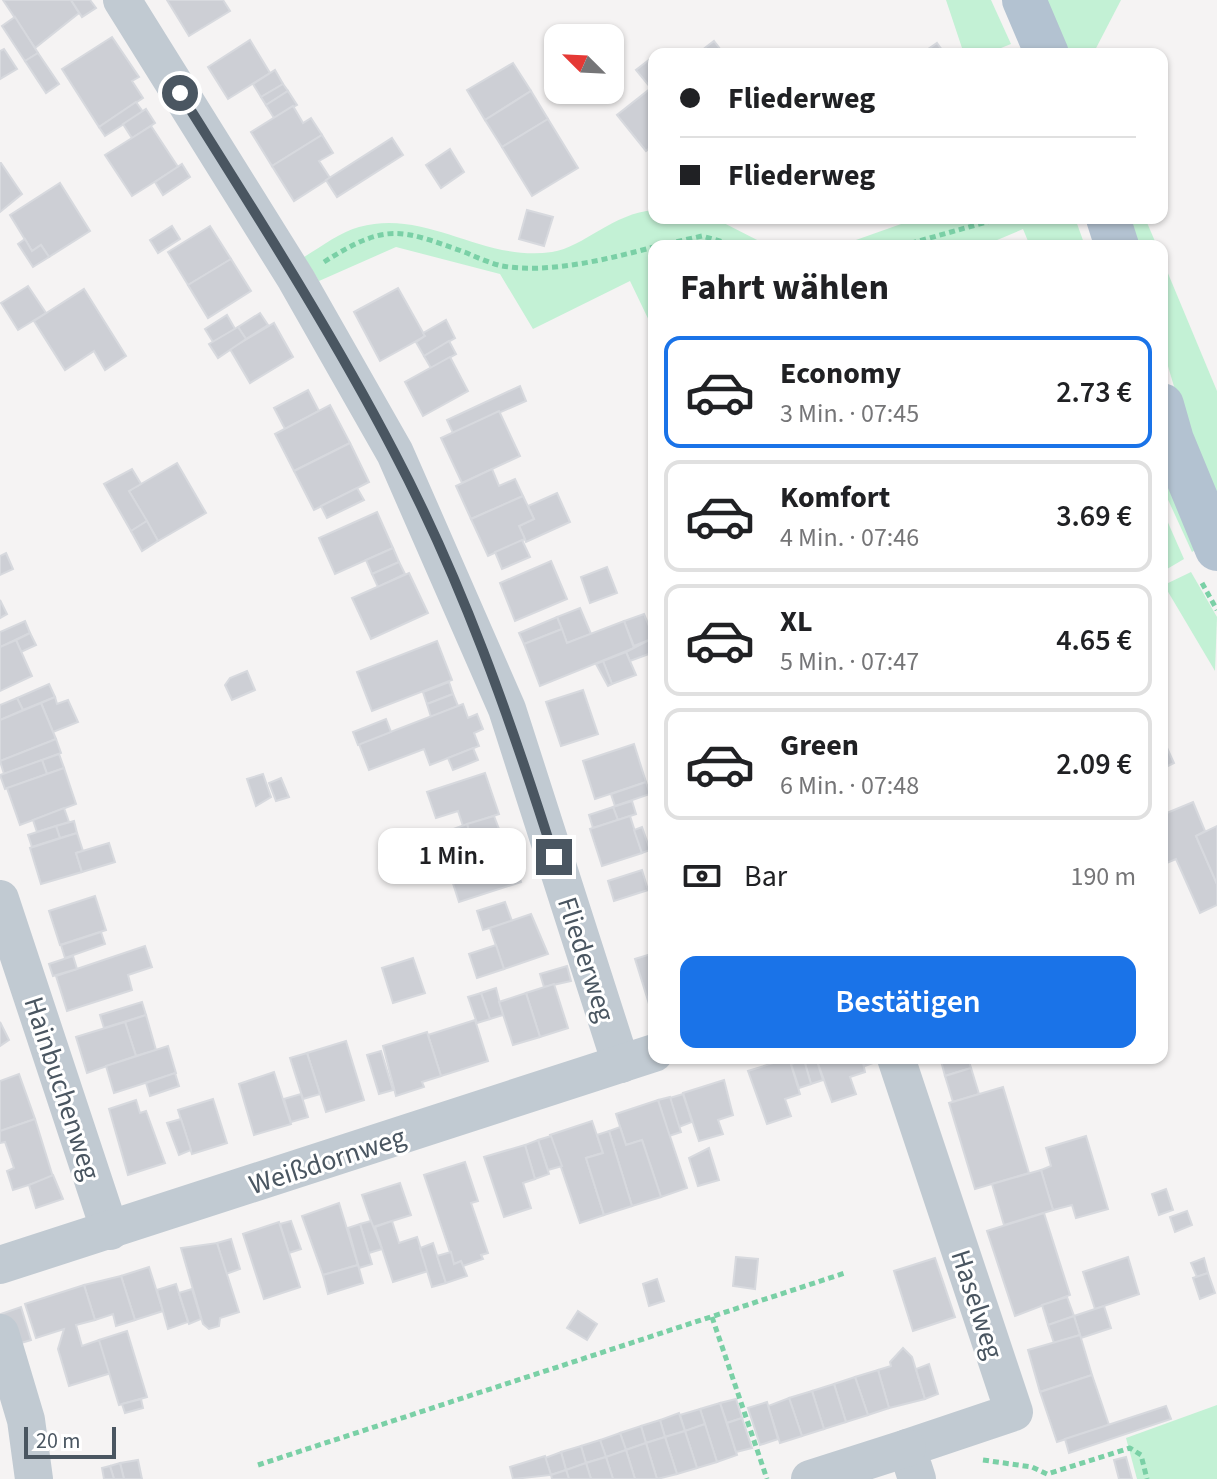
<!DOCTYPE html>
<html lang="de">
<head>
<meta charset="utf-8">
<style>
  body { margin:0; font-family:"Source Sans 3",sans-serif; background:#f6f6f6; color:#202124; height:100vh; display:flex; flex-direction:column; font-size:30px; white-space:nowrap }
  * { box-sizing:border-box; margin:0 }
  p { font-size:26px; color:#757577 }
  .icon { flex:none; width:44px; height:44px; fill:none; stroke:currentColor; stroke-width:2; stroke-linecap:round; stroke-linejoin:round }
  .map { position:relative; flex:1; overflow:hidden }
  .drawer { position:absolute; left:648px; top:240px; width:520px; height:824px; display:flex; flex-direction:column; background:#fff; border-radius:16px; box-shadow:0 2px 6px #0004 }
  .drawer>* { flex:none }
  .top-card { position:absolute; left:648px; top:48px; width:520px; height:176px; border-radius:16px; box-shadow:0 2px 6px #0004; display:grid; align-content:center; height:176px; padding:0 32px; background:#fff }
  .needle { width:52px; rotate:294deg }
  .buttons { position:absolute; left:544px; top:24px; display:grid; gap:16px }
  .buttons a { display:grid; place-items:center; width:80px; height:80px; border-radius:16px; background:#fff; box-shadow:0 2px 6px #0004; font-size:40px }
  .scale { position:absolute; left:24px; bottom:20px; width:92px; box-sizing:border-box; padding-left:8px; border:4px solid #4a5661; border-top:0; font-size:22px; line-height:28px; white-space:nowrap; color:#4a5661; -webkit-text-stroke:6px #fff; paint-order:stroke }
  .end { position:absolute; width:36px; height:36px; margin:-18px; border:10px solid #4a5661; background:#fff; box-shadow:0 0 0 4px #fff }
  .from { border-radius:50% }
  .bubble { position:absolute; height:56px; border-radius:16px; background:#fff; box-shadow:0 2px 6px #0004; font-size:26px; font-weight:600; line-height:56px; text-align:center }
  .top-card b { display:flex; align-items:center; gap:28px; height:76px; font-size:30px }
  .top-card b+b { border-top:2px solid #e0e0e0 }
  .top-card i { width:20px; height:20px; background:#202124 }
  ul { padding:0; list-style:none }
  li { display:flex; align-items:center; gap:24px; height:112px; margin:0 16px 12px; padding:0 16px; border:4px solid #e0e0e0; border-radius:16px }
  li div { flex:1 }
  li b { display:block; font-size:30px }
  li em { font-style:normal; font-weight:600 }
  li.active { border-color:#1a73e8 }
  li>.icon { width:72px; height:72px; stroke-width:1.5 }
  h2 { padding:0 32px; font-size:36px; line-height:96px }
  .pay { display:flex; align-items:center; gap:20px; height:88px; padding:0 32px; font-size:30px }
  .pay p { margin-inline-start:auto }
  .button { display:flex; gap:16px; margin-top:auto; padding:16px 32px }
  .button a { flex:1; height:92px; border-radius:16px; background:#1a73e8; color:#fff; font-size:32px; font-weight:600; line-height:92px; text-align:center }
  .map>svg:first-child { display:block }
  .green { fill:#c3f1d5 }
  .building { fill:#cdcfd5; stroke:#d7d9de; stroke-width:2 }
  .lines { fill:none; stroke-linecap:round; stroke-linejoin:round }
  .path { stroke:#7ad0a6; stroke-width:5; stroke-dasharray:6 4; stroke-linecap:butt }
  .minor { stroke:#c1cad2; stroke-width:38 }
  .major { stroke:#b3c2d1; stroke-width:44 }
  .route { stroke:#4a5661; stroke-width:10 }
  .labels { text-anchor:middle; stroke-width:6; stroke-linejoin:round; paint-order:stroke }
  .street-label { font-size:28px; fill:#4a5661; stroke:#fff }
</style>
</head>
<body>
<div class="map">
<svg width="1217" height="1479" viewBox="0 0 1217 1479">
  <rect width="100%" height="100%" fill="#f5f3f3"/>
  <!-- green -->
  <g class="green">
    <path d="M946,0H991L1011,44L986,54H964Z"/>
    <path d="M1038,0H1121L1093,54H1061Z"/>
    <path d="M654,210V218H714L769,246H654V331L630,281L533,329L500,274L396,247L319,281L304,257C321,247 340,232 359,227C427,208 481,262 552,252C584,247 613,213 654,210Z"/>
    <path d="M918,218H1075L1085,246H1030L1023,229L983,246H839Z"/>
    <path d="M1122,218H1145L1157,246H1132Z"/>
    <path d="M1162,259L1217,391V501L1189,437L1162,346Z"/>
    <path d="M1162,467L1198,548L1192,552L1165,493Z"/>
    <path d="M1162,509L1184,559L1162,572Z"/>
    <path d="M1191,572L1217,617L1215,671L1164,585Z"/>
    <path d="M1217,1405V1479H1137L1126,1438Z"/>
  </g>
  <!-- building -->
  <g class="building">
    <path d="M3,0H71L79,13L35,48Z"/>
    <path d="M71,0H90L96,8L82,17Z"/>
    <path d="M167,0H223L230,11L189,36Z"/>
    <path d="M15,17L38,53L25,61L2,26Z"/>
    <path d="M112,37L139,77L132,81L143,98L99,127L62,69Z"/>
    <path d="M250,40L270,73L228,99L208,67Z"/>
    <path d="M714,41L724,54H697Z"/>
    <path d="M937,43L945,54H921Z"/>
    <path d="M4,49L17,69L0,79V51Z"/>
    <path d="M38,53L59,84L46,93L25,61Z"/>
    <path d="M654,56V144L646,151L617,115L651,88L636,70Z"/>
    <path d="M513,63L531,91L485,120L467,90Z"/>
    <path d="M275,70L283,84L261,97L253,84Z"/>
    <path d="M283,84L288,91L266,105L261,97Z"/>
    <path d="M288,91L297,105L274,118L266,105Z"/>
    <path d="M531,91L548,119L502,147L485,120Z"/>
    <path d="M136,102L143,112L105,136L99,127Z"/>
    <path d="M293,106L303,123L311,118L322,135L272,166L251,132Z"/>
    <path d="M146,109L155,123L132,138L123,124Z"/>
    <path d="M548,119L578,168L532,196L502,147Z"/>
    <path d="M151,126L178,167L132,196L105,155Z"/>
    <path d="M322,135L333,153L319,161L330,178L294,201L272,166Z"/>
    <path d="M392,138L403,155L337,197L326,180Z"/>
    <path d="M450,149L464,172L441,188L426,165Z"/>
    <path d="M1,163L22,194L0,212V163Z"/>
    <path d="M182,164L190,177L163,195L155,182Z"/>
    <path d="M60,183L90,231L49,257L41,245L32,251L10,215Z"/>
    <path d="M527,210L553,217L544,246L519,239Z"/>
    <path d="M172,226L180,239L158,253L150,240Z"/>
    <path d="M210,226L231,259L188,285L168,252Z"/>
    <path d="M25,239L32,251L41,245L49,257L33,267L18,244Z"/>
    <path d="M231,259L251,291L208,318L188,285Z"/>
    <path d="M28,286L46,313L18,330L1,303Z"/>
    <path d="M398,288L425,336L380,361L354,312Z"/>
    <path d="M84,289L126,356L105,370L94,351L65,370L34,321Z"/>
    <path d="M260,313L268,325L246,339L238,327Z"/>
    <path d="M227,315L235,329L213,342L205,329Z"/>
    <path d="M446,320L455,338L424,356L416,342L425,336L423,333Z"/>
    <path d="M274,323L293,357L250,383L230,349Z"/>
    <path d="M238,327L246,339L218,358L209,344Z"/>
    <path d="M449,341L456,354L431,368L424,356Z"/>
    <path d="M450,357L468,391L423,416L405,382Z"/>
    <path d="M520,386L526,401L453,433L447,420Z"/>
    <path d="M308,390L319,411L285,429L274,408Z"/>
    <path d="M330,405L350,443L294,471L275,434Z"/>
    <path d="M499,411L520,456L462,483L441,438Z"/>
    <path d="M350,443L369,482L314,510L294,471Z"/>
    <path d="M177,463L206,513L158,541L129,491Z"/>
    <path d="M132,469L141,484L129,491L147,521L131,531L104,484Z"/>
    <path d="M492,469L499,486L515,479L523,496L471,519L456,486Z"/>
    <path d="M357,488L364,500L327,518L321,506Z"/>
    <path d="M557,493L570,522L526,542L519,526L534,519L528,506Z"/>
    <path d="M523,496L534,519L519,526L525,539L488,556L471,519Z"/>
    <path d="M377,512L393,548L335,574L319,538Z"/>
    <path d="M147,521L158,541L142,551L131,531Z"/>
    <path d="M522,540L530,557L502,569L495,552Z"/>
    <path d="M393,548L399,562L372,574L366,560Z"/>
    <path d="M6,553L13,569L0,575V556Z"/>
    <path d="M551,561L567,599L515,621L500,583Z"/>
    <path d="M399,562L405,574L378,587L372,574Z"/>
    <path d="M607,567L617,593L590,603L581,577Z"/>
    <path d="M409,573L428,613L371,639L352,598Z"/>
    <path d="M0,600L7,614L0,618Z"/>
    <path d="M580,608L591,634L567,643L557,617Z"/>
    <path d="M644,614L654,638L634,646L624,621Z"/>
    <path d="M557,617L562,629L524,644L519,633Z"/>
    <path d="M25,621L30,633L0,647V632Z"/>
    <path d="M624,621L634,648L540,686L524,644L562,629L567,643Z"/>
    <path d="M30,633L36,645L21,652L16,640Z"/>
    <path d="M651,639L654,652L630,661L626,652Z"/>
    <path d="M16,640L32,676L0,691V647Z"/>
    <path d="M437,641L452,680L372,711L357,672Z"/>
    <path d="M626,652L636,675L612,684L603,661Z"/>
    <path d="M603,661L612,684L608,686L596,664Z"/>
    <path d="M247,671L255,690L232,700L225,685L230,678Z"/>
    <path d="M449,682L453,694L427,704L423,692Z"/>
    <path d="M49,684L55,697L23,710L17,698Z"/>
    <path d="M583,690L598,734L561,746L546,702Z"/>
    <path d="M453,694L458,706L431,717L427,704Z"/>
    <path d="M55,697L57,704L68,700L78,722L53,732L41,703Z"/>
    <path d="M17,698L23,710L0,720V705Z"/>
    <path d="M41,703L56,739L0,761V720Z"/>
    <path d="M463,704L468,718L477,714L483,729L474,733L479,746L430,765L424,749L369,770L359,744Z"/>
    <path d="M386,719L391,732L358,745L353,732Z"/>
    <path d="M1162,737L1174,763L1162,769Z"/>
    <path d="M56,739L61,753L4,774L0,761Z"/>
    <path d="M634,744L646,782L595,799L583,761Z"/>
    <path d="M473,748L478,760L453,770L448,758Z"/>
    <path d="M59,754L64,768L47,774L42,760Z"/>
    <path d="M42,760L47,774L5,789L0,775Z"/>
    <path d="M64,768L76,804L20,825L7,788Z"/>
    <path d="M485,773L499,814L463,826L458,811L436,818L427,792Z"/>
    <path d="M263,774L271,797L256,806L247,779Z"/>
    <path d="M281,778L289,797L276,801L269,783Z"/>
    <path d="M646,782L650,794L615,806L611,794Z"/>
    <path d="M632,801L636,814L618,820L613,807Z"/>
    <path d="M1193,802L1205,831L1196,836L1217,884V905L1200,913L1176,859L1162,865V815Z"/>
    <path d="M613,807L618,820L593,828L589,815Z"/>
    <path d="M64,808L69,822L37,832L33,820Z"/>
    <path d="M494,816L499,829L471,838L467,824Z"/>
    <path d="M630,816L642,853L602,866L590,829Z"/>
    <path d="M74,821L77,833L60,838L56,826Z"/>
    <path d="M467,824L471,838L446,846L442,833Z"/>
    <path d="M56,826L60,838L32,847L28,835Z"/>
    <path d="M1217,826V884L1196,836Z"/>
    <path d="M642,827L650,850L642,853L634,830Z"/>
    <path d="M499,829L503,843L455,859L450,845Z"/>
    <path d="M77,833L83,851L76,853L82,872L41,884L30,848Z"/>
    <path d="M508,842L521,882L459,902L446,862Z"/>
    <path d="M109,843L115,862L82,872L76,853Z"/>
    <path d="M642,870L648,890L614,901L608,881Z"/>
    <path d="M95,896L106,930L60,945L49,911Z"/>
    <path d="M505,902L512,921L483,930L477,911Z"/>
    <path d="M531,914L548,954L504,969L490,928Z"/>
    <path d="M101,932L105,944L65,958L61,945Z"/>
    <path d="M496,945L504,969L477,978L469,954Z"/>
    <path d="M145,946L152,967L128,975L132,990L67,1011L56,976Z"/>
    <path d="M654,953V1006L650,1007L635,959Z"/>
    <path d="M73,956L77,969L53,976L49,964Z"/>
    <path d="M413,958L425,993L393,1003L382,968Z"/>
    <path d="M567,966L571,981L544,987L540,974Z"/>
    <path d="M554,984L568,1028L540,1037L526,993Z"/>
    <path d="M496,988L503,1015L490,1019L481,993Z"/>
    <path d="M481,993L490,1019L477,1023L468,997Z"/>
    <path d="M526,993L540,1037L513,1045L499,1002Z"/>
    <path d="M142,1002L146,1015L104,1028L100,1015Z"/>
    <path d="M146,1015L156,1050L136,1056L125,1022Z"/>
    <path d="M475,1020L488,1061L441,1076L428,1035Z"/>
    <path d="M0,1022L9,1040L0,1046Z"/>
    <path d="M125,1022L136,1056L87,1073L76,1037Z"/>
    <path d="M427,1032L441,1076L422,1082L424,1087L396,1096L383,1046Z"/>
    <path d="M346,1041L364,1100L326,1112L307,1053Z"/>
    <path d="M168,1046L176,1073L114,1093L106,1066Z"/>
    <path d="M381,1051L393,1090L379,1094L367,1055Z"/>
    <path d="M307,1053L320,1094L303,1099L290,1058Z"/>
    <path d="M789,1058L800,1094L785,1099L791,1116L767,1124L748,1071Z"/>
    <path d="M816,1058H862L865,1072L850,1077L856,1094L832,1102Z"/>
    <path d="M816,1058L823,1080L811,1084L804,1060Z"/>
    <path d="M862,1058H874L876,1062L865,1066Z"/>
    <path d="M950,1058H968L971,1068L945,1076L941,1061Z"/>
    <path d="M804,1060L811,1084L799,1088L791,1064Z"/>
    <path d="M971,1068L979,1094L953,1102L945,1076Z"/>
    <path d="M274,1072L291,1124L254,1135L239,1084Z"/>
    <path d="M175,1073L179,1086L150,1096L146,1083Z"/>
    <path d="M19,1074L35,1119L0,1131V1081Z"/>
    <path d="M724,1080L733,1115L718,1120L723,1134L699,1141L683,1093Z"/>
    <path d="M1003,1087L1029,1173L975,1189L949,1103Z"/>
    <path d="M301,1094L308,1117L291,1122L284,1099Z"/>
    <path d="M683,1094L692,1122L679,1127L670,1098Z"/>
    <path d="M670,1097L681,1132L669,1136L658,1100Z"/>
    <path d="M213,1099L227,1143L192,1154L178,1110Z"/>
    <path d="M136,1100L140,1113L146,1111L165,1163L128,1175L109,1109Z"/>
    <path d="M658,1100L687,1188L661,1197L642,1140L626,1145L616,1114Z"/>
    <path d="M35,1119L53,1177L13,1190L7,1171L14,1168L5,1142L0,1143V1131Z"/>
    <path d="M181,1119L191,1150L179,1155L167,1123Z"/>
    <path d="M592,1121L603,1153L586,1158L604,1215L580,1223L550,1135Z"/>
    <path d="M620,1127L626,1145L642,1140L661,1197L632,1206L609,1131Z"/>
    <path d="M609,1131L632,1206L604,1215L586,1158L603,1153L597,1135Z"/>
    <path d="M551,1136L562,1166L548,1170L538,1140Z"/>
    <path d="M1086,1136L1108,1209L1076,1218L1072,1205L1053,1210L1041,1170L1051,1166L1046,1148Z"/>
    <path d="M538,1140L549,1174L535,1179L525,1145Z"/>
    <path d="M525,1145L535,1179L523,1183L531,1208L504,1217L484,1157Z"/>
    <path d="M709,1148L719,1180L698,1186L689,1158Z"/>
    <path d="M465,1162L478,1201L471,1203L488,1253L481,1255L483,1259L463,1266L461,1261L454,1264L424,1175Z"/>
    <path d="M1041,1170L1053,1210L1004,1225L992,1184Z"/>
    <path d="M53,1175L63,1199L36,1208L29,1185Z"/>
    <path d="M400,1183L411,1215L373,1227L362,1195Z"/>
    <path d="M1166,1189L1173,1210L1159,1215L1152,1194Z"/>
    <path d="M339,1203L358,1265L323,1275L302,1216Z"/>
    <path d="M1187,1211L1192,1225L1175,1232L1170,1217Z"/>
    <path d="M1044,1213L1070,1295L1015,1316L987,1231Z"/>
    <path d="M291,1221L301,1249L289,1253L280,1224Z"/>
    <path d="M371,1221L382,1249L369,1253L360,1224Z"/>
    <path d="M392,1221L399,1243L417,1237L428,1271L393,1282L375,1227Z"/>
    <path d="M279,1222L300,1287L264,1299L243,1234Z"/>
    <path d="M360,1224L372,1264L359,1268L348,1228Z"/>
    <path d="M231,1239L240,1269L226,1274L217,1243Z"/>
    <path d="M217,1243L239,1312L220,1318L219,1326L209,1329L203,1324L181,1248Z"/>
    <path d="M433,1243L446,1283L432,1287L420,1248Z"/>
    <path d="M451,1252L454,1264L461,1261L467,1276L446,1283L437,1256Z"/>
    <path d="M736,1257L758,1259L755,1289L733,1286Z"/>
    <path d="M1128,1257L1139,1294L1095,1309L1083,1272Z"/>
    <path d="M935,1258L955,1317L913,1331L894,1271Z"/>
    <path d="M1204,1258L1208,1273L1197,1277L1191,1263Z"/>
    <path d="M358,1265L363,1283L328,1294L323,1275Z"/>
    <path d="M149,1267L163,1311L135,1320L121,1276Z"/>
    <path d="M1208,1273L1215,1293L1200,1299L1193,1278Z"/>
    <path d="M121,1276L135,1320L116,1326L113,1314L95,1320L84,1285Z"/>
    <path d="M657,1279L664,1301L649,1306L643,1284Z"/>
    <path d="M176,1284L188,1322L168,1329L157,1290Z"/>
    <path d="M84,1285L95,1320L76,1325L82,1346L99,1340L111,1373L69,1386L58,1349L64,1329L36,1338L25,1304Z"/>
    <path d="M192,1289L201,1319L189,1324L179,1293Z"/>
    <path d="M1067,1297L1074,1316L1048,1325L1042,1305Z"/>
    <path d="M1104,1306L1111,1328L1081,1338L1074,1316Z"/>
    <path d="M21,1307L31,1340L11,1346L1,1314Z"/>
    <path d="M578,1311L597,1324L587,1340L567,1328Z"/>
    <path d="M1074,1316L1080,1335L1054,1343L1048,1325Z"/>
    <path d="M127,1331L147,1397L119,1405L99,1340Z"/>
    <path d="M1080,1335L1092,1375L1040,1392L1028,1350Z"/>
    <path d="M903,1348L912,1357L925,1399L889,1408L878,1370L891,1366L890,1362Z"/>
    <path d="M929,1364L938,1394L925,1399L916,1369Z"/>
    <path d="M878,1370L889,1408L868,1415L855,1377Z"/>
    <path d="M1092,1375L1109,1425L1057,1442L1040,1392Z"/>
    <path d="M855,1377L868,1415L846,1422L834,1384Z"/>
    <path d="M834,1384L846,1422L824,1429L812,1391Z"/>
    <path d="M812,1391L824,1429L802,1436L789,1398Z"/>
    <path d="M789,1398L802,1436L780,1443L768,1406Z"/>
    <path d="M141,1399L143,1408L125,1413L122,1404Z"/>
    <path d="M736,1399L742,1418L727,1423L720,1403Z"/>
    <path d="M767,1402L778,1439L760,1445L748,1408Z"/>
    <path d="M720,1403L737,1455L717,1462L700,1409Z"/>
    <path d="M1166,1406L1171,1419L1069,1453L1065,1439Z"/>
    <path d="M700,1409L705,1424L685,1431L680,1415Z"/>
    <path d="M679,1413L685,1431L665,1437L660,1420Z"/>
    <path d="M742,1418L752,1448L736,1452L727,1423Z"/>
    <path d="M660,1420L665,1437L646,1443L641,1426Z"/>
    <path d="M705,1424L717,1462L697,1468L685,1431Z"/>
    <path d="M641,1426L646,1443L626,1450L620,1433Z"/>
    <path d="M685,1431L697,1468L677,1474L665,1437Z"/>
    <path d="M620,1433L626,1450L606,1457L600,1440Z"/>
    <path d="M665,1437L677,1474L657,1479L646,1443Z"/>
    <path d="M600,1440L606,1457L586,1463L581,1446Z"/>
    <path d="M646,1443L657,1479H635L626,1450Z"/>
    <path d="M581,1446L586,1463L566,1470L561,1452Z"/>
    <path d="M626,1450L635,1479H613L606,1457Z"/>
    <path d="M561,1452L566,1470L551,1475L545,1458Z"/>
    <path d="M545,1456L551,1475L513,1479L510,1467Z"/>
    <path d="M606,1457L613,1479H591L586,1463Z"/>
    <path d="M1126,1457L1132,1479H1119L1114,1460Z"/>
    <path d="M138,1460L142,1479H124L120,1463Z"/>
    <path d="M120,1463L124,1479H114L110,1466Z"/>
    <path d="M586,1463L591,1479H569L566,1470Z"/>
    <path d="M110,1466L114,1479H104L102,1468Z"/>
    <path d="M566,1470L569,1479H552L551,1475Z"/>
  </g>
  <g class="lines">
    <!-- path -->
    <g class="path">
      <path d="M657,246L702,236L738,246"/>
      <path d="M901,246L1001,218"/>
      <path d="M324,262C387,222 400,229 467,253C478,258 490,263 502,266C549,274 608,259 654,247"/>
      <path d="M1202,583L1217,610"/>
      <path d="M712,1317L767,1479"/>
      <path d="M983,1460L1032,1467L1047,1474L1130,1448L1141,1455L1147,1479"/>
      <path d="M258,1465L845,1273"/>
    </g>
    <!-- minor -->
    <g class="minor">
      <path d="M122,0L296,279L395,453L507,709L621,1064"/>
      <path d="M0,899L110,1231"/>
      <path d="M896,1058L1014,1412L907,1448L917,1479"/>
      <path d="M0,1265L654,1053"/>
      <path d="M0,1333L26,1420L34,1479"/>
      <path d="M810,1479L907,1448"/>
    </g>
    <!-- major -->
    <g class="major">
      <path d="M1024,0L1047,54"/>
      <path d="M1108,218L1117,246"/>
      <path d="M1162,405L1172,440L1217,549"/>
    </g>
  </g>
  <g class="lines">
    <!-- route -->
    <path class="route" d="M180,93C254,211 330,329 394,452C462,581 510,718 554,857"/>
  </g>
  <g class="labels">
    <!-- street labels -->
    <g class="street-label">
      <text transform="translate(587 959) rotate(72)" y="10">Fliederweg</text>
      <text transform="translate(63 1088) rotate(72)" y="10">Hainbuchenweg</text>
      <text transform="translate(327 1160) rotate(-18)" y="10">Weißdornweg</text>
      <text transform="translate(978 1304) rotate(72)" y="10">Haselweg</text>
    </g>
  </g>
</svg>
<div class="buttons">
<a><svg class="needle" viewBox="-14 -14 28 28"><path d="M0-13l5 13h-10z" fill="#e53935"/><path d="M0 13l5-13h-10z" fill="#757577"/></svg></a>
</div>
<div class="scale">20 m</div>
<i class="end from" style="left:180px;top:93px"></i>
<i class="end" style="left:554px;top:857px"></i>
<div class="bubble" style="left:378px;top:828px;width:148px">1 Min.</div>
<div class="top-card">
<b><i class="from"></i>Fliederweg</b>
<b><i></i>Fliederweg</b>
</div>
<section class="drawer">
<h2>Fahrt wählen</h2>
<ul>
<li class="active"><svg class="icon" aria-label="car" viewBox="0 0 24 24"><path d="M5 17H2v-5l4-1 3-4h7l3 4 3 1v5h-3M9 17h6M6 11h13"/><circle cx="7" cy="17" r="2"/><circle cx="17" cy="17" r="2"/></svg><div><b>Economy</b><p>3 Min. · 07:45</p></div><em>2.73 €</em></li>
<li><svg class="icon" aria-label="car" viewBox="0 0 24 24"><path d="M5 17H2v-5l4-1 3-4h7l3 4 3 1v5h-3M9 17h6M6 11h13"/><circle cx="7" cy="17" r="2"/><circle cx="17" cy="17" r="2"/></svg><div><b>Komfort</b><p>4 Min. · 07:46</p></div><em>3.69 €</em></li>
<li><svg class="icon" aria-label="car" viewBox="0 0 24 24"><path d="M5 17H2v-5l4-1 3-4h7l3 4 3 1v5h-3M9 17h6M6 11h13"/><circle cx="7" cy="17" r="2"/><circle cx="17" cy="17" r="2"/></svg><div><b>XL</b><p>5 Min. · 07:47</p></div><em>4.65 €</em></li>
<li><svg class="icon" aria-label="car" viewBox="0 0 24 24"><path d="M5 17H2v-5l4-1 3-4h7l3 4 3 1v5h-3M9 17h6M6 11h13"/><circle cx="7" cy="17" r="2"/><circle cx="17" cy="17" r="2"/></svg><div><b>Green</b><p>6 Min. · 07:48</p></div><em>2.09 €</em></li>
</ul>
<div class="pay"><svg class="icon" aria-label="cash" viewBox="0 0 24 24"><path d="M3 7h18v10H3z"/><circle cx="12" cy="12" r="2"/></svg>Bar<p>190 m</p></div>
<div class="button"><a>Bestätigen</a></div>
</section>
</div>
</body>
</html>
